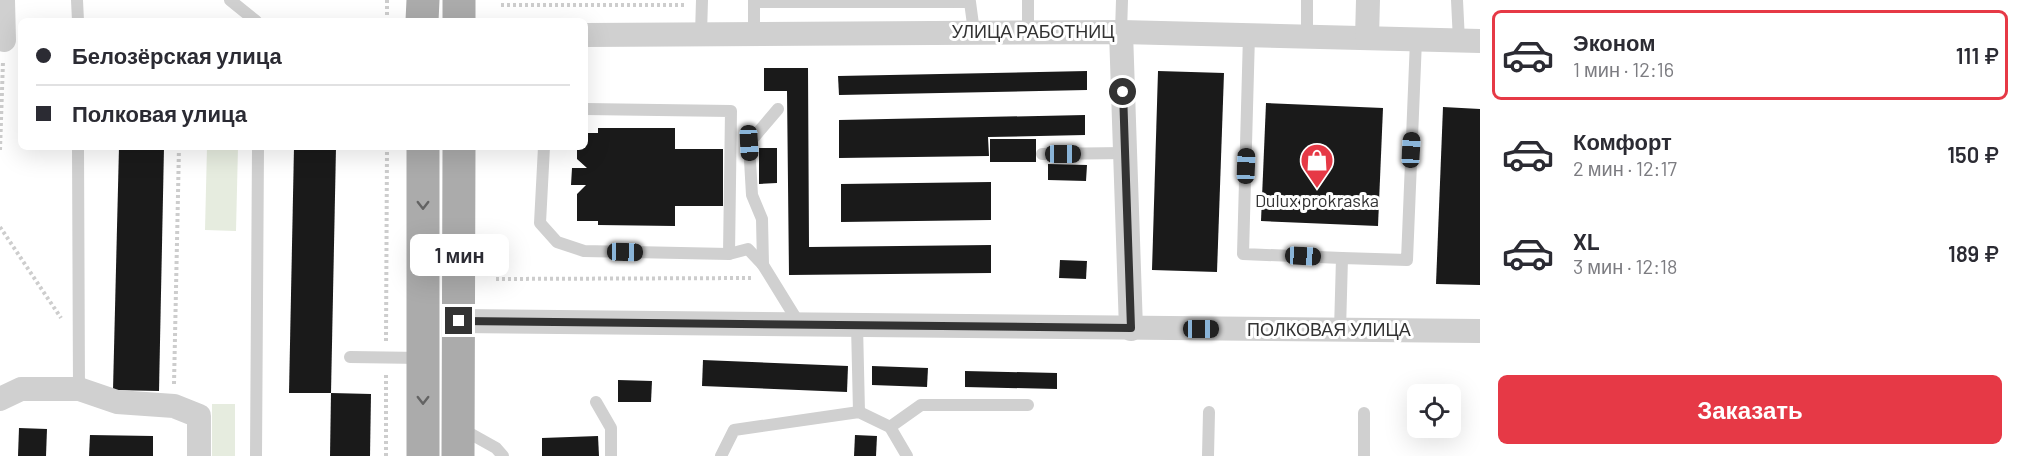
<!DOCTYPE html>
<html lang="ru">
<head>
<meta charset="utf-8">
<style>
  body { margin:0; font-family:Barlow,sans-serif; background:#f7f7f7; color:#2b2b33; height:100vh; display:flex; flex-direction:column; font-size:22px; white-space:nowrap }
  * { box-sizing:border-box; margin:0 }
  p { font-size:20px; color:#7c7c81 }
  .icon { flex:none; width:33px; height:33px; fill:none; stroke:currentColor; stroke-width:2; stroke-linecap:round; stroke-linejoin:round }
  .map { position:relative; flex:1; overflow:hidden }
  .details { display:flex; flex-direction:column; background:#fff; width:540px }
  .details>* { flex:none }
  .guide { position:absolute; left:18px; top:18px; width:570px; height:132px; border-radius:9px; box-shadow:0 6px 24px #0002; display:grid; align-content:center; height:132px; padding:0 18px; background:#fff }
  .buttons { position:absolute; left:1407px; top:384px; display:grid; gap:12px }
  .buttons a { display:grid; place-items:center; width:54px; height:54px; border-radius:9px; background:#fff; box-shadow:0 6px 24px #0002; font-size:30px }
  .end { position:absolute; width:27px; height:27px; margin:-14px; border:8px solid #333; background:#fff; box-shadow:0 0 0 3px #fff }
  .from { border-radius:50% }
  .bubble { position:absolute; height:42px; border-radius:9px; background:#fff; box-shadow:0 6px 24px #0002; font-size:20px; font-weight:600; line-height:42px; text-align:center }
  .car { position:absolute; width:18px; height:36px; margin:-18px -9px; border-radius:8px; box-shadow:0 0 4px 2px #0007; background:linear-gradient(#222 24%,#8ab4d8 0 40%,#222 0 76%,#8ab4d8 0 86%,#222 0) }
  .guide b { display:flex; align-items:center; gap:21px; height:57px; font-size:22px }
  .guide b+b { border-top:2px solid #e1e1e2 }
  .guide i { width:15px; height:15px; background:#2b2b33 }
  ul { padding:10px 0 0; list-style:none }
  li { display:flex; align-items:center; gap:18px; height:90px; margin:0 12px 9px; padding:0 6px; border:3px solid transparent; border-radius:9px }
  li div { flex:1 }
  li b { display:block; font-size:22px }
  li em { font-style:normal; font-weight:600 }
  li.active { border-color:#e63946 }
  li>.icon { width:54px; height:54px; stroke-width:1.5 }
  .button { display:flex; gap:12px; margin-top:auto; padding:12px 18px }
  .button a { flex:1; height:69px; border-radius:9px; background:#e63946; color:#fff; font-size:24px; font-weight:600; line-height:69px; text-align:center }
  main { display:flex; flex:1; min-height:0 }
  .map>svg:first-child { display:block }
  .green { fill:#e6ecdf }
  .building { fill:#1a1a1a }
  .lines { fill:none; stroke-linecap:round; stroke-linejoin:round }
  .path { stroke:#cdcdcd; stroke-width:4; stroke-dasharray:3 3; stroke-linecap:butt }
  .service { stroke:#d0d0d0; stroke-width:12 }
  .minor { stroke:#d0d0d0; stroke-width:24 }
  .primary { stroke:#ababab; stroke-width:33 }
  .oneway { stroke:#636363 }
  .route { stroke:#333; stroke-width:8 }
  .labels { text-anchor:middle; stroke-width:6; stroke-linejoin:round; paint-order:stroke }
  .street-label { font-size:18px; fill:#333; stroke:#fff }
  .poi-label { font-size:18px; fill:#333; stroke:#fff }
</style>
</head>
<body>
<main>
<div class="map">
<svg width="1480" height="456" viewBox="0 0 1480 456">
  <rect width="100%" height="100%" fill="#fff"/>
  <!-- green -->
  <g class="green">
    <path d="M207,147H238L236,231L205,230Z"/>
    <rect x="212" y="404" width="23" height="52"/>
  </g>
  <!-- building -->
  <g class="building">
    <path d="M764,68H808L809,247L991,245V273L789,275L787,91H764Z"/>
    <path d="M1087,71V90L839,95L838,76Z"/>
    <path d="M1158,71L1224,73L1217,272L1152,270Z"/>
    <path d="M1266,103L1383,108L1378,226L1261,221Z"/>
    <path d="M1443,107L1480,109V285L1436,284Z"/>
    <path d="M1085,115V135L988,137L989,156L839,158V120Z"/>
    <path d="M598,128H675V149H723V206H675V226L598,225V221H577V194L586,185H571L572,168H587L577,159V147H585V133H598Z"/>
    <rect x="990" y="139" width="46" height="23"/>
    <path d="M119,147H164L159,391L113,390Z"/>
    <path d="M294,147H336L331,393H289Z"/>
    <path d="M759,148H777V183L759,184Z"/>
    <path d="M1048,164L1087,165L1086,181L1048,180Z"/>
    <path d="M991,182V220L841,222V184Z"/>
    <path d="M1060,260L1087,261L1086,279L1059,278Z"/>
    <path d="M703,360L848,366L847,392L702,386Z"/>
    <path d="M872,366L928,368L927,387L872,385Z"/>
    <path d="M965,371L1057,373V389L965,387Z"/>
    <path d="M618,380L652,381L651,402H618Z"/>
    <path d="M331,393L371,394L370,456H330Z"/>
    <path d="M19,428L47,429L46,456H18Z"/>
    <path d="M90,435L153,436V456H89Z"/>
    <path d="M855,435L877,436L876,456H854Z"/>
    <path d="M598,436L599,456H542V438Z"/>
  </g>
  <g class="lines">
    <!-- path -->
    <g class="path">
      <path d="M501,5H686"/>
      <path d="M387,21V0"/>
      <path d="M0,150L3,61"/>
      <path d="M0,227L61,318"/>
      <path d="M496,279L753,278"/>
      <path d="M386,341L387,147"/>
      <path d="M174,384L179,147"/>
      <path d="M386,456V373"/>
    </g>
    <!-- service -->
    <g class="service">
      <path d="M77,0L78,21"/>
      <path d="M230,0L256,21"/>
      <path d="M953,0V2H970L974,32"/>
      <path d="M1307,0V37"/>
      <path d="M1457,0L1459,41"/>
      <path d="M754,2H953"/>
      <path d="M1028,32V0"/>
      <path d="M1121,32L1122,0"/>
      <path d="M701,34L702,0"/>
      <path d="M754,34V0"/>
      <path d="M1249,35L1243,254L1342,258"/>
      <path d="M585,109L731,111L729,254"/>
      <path d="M78,147L79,389"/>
      <path d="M544,147L540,223L557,242L584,251L729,254L748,249L763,265L800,325"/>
      <path d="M1042,154L1125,153"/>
      <path d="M763,265L762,219L752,195L749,143L778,109"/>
      <path d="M857,325L859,412"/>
      <path d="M1340,330L1342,258L1407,260L1416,40"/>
      <path d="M350,357L422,358"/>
      <path d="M596,402L611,428V456"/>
      <path d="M890,427L921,405H1028"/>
      <path d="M462,429L496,448L503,456"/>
      <path d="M256,456L258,147"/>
      <path d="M721,456L734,430L859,412L890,427L907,456"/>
      <path d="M1208,456L1209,412"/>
      <path d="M1364,456V413"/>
    </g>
    <!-- minor -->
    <g class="minor">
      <path d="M3,0L4,40"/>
      <path d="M1121,32L1131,329"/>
      <path d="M585,35L1121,32L1480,41"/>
      <path d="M1367,38L1368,0"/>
      <path d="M459,321L1480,331"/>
      <path d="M0,399L21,389H79L117,402L174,406L199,416V456"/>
    </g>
    <!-- primary -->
    <g class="primary">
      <path d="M422,21L423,0"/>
      <path d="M459,21V0"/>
      <path d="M423,147V456"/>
      <path d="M458,456L459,147"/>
    </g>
  </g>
  <!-- one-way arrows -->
  <defs><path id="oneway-chevron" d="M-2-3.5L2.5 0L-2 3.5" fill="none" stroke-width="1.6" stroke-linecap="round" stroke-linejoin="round" transform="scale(1.5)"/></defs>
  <g class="oneway">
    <use href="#oneway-chevron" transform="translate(423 205) rotate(90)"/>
    <use href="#oneway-chevron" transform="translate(423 400) rotate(90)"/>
  </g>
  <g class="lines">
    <!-- route -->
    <path class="route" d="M459,321L1131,328L1123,92"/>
  </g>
  <!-- icons -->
  <defs>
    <symbol id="shop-pin" viewBox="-11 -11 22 30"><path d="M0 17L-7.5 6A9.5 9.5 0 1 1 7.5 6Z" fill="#e63946" stroke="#fff"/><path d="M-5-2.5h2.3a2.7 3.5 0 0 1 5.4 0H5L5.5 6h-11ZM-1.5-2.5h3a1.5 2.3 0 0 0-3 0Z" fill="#fff"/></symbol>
  </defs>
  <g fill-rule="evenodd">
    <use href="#shop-pin" x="1298" y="141" width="38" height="52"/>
  </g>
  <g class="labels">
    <!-- street labels -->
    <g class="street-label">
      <text x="1033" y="38">УЛИЦА РАБОТНИЦ</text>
      <text x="1329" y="336">ПОЛКОВАЯ УЛИЦА</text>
    </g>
    <!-- poi labels -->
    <g class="poi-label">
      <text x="1317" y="207">Dulux prokraska</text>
    </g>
  </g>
</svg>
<div class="buttons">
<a><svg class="icon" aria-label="locate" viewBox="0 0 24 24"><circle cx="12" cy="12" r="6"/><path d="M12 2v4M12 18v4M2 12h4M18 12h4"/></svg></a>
</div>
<i class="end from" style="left:1123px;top:92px"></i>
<i class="end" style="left:459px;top:321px"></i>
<div class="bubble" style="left:410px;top:234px;width:99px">1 мин</div>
<i class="car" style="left:749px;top:143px;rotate:177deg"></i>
<i class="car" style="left:1411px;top:150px;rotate:3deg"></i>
<i class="car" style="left:1063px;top:154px;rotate:90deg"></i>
<i class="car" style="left:1246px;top:166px;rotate:2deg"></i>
<i class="car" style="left:625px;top:252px;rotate:91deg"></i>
<i class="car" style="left:1303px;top:256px;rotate:93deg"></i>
<i class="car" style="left:1201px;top:329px;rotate:90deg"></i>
<div class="guide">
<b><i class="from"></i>Белозёрская улица</b>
<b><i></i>Полковая улица</b>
</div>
</div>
<section class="details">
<ul>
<li class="active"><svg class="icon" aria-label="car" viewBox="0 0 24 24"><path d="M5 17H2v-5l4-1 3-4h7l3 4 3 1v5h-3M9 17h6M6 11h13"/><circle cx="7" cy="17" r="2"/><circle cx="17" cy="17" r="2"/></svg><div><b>Эконом</b><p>1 мин · 12:16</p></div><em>111 ₽</em></li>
<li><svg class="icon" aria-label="car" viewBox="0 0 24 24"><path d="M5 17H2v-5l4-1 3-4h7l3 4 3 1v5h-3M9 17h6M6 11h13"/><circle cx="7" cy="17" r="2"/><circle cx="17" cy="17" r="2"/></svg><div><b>Комфорт</b><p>2 мин · 12:17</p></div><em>150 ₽</em></li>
<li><svg class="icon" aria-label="car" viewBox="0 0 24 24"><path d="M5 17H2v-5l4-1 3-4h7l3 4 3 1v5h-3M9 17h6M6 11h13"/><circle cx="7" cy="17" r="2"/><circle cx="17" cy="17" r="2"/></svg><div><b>XL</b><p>3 мин · 12:18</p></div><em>189 ₽</em></li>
</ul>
<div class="button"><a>Заказать</a></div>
</section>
</main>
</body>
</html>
